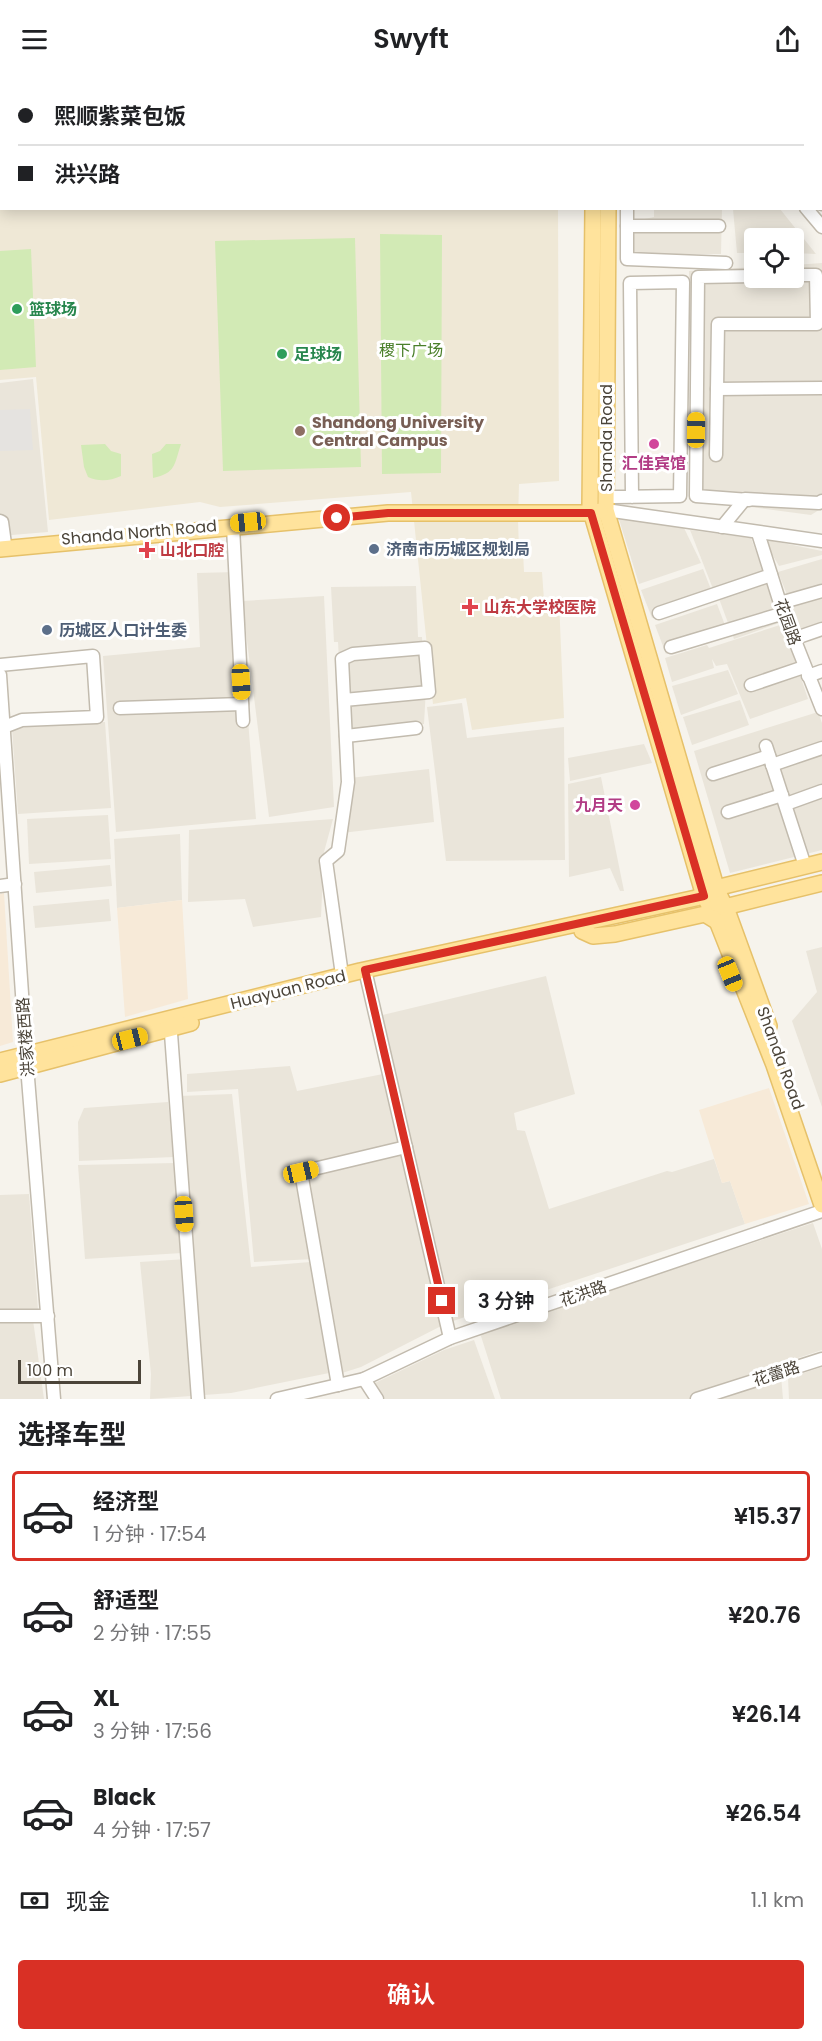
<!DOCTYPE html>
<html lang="zh">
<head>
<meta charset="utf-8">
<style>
  body { margin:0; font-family:Poppins,"Noto Sans SC",sans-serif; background:#f2f2f2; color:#202124; height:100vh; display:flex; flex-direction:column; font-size:22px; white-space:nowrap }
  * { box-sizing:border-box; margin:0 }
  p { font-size:20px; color:#757577 }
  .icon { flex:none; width:33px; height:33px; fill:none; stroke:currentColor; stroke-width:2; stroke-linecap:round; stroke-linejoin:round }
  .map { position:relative; height:1321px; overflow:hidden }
  .side { display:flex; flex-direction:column; background:#fff; flex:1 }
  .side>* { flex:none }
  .banner { position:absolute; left:0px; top:0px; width:822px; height:132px; box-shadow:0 3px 15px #0003; display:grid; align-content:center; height:132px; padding:0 18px; background:#fff }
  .controls { position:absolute; left:744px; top:150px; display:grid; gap:12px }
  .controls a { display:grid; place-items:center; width:60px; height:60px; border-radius:6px; background:#fff; box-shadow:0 3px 15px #0003; font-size:30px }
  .scale { position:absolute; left:18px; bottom:15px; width:123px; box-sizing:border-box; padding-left:6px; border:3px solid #4b4439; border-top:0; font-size:16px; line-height:21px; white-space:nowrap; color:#4b4439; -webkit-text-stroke:4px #fff; paint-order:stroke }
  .end { position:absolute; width:27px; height:27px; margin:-14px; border:8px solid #d93025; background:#fff; box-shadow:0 0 0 3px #fff }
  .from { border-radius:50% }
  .bubble { position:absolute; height:42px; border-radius:6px; background:#fff; box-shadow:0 3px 15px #0003; font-size:20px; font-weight:600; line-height:42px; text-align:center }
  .car { position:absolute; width:18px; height:36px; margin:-18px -9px; border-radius:8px; box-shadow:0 0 4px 2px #0007; background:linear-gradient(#f5c518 24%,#345 0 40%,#f5c518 0 76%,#345 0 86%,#f5c518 0) }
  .banner b { display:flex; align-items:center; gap:21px; height:57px; font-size:22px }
  .banner b+b { border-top:2px solid #e0e0e0 }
  .banner i { width:15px; height:15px; background:#202124 }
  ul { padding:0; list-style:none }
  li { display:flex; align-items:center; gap:18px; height:90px; margin:0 12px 9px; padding:0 6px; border:3px solid transparent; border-radius:6px }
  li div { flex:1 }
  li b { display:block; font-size:22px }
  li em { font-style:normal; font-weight:600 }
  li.active { border-color:#d93025 }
  li>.icon { width:54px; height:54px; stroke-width:1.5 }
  h2 { padding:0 18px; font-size:27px; line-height:72px }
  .pay { display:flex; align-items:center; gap:15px; height:66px; padding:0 18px; font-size:22px }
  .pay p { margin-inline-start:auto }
  .cta { display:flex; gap:12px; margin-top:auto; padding:12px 18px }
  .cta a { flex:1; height:69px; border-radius:6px; background:#d93025; color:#fff; font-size:24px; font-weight:600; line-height:69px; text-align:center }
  header { display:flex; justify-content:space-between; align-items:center; height:78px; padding:0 18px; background:#fff; font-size:27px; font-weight:600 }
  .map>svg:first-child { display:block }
  .residential { fill:#eae5da }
  .commercial { fill:#f7ead8 }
  .education { fill:#efe8d6 }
  .green { fill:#d2eab5 }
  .parking { fill:#e5e3e0 }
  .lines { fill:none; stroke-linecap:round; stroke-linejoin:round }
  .minor-casing { stroke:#c2bbae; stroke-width:15 }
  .major-casing { stroke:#e6c16a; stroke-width:18 }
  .minor { stroke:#fff; stroke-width:12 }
  .major { stroke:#ffe39c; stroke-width:15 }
  .route { stroke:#d93025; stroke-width:8 }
  .leisure-dot { fill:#2e9e5b; stroke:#fff; stroke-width:2 }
  .education-dot { fill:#8d6e63; stroke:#fff; stroke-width:2 }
  .hotel-dot { fill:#d1479c; stroke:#fff; stroke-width:2 }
  .service-dot { fill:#5c6f8a; stroke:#fff; stroke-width:2 }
  .health-dot { fill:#e0444e; stroke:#fff; stroke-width:2 }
  .labels { text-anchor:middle; stroke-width:6; stroke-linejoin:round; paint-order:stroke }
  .leisure-label { font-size:16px; font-weight:bold; fill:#27864d; stroke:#fff; text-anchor:start }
  .park-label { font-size:16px; fill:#4a7f2a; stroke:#fff }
  .education-label { font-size:16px; font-weight:bold; fill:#785e54; stroke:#fff; text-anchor:start }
  .street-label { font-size:16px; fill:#4b4439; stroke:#fff }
  .hotel-label { font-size:16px; font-weight:bold; fill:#b23c85; stroke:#fff }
  .service-label { font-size:16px; font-weight:bold; fill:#4e5e75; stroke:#fff; text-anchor:start }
  .health-label { font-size:16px; font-weight:bold; fill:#be3a42; stroke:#fff; text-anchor:start }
</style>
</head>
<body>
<header><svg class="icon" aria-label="menu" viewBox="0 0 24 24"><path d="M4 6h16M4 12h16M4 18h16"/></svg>Swyft<svg class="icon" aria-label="share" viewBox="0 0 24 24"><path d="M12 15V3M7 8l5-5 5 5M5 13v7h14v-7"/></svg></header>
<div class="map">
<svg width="822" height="1321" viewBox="0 0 822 1321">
  <rect width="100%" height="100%" fill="#f6f3ec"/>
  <!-- residential -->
  <g class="residential">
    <path d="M654,131H722L721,176H630V144L654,139Z"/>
    <path d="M733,131H780L816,176L794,175V160H754V175H737Z"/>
    <path d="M822,185V430L811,437L691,421L689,193L754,189V200H794V187Z"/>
    <path d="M33,301L48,454L0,458V305Z"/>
    <path d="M618,438L684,450L701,485L639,506Z"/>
    <path d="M690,452L751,460L764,496L715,516Z"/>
    <path d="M763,461L822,473V477L779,488Z"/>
    <path d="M822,481V556L805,562L778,494Z"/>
    <path d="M703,491L714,519L652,540L641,512Z"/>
    <path d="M236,494L256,741L116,754L103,578L200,569L197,495Z"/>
    <path d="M764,500L782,544L734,561L718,518Z"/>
    <path d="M416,508L418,559H422L424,610H426L424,646L343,653L338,564H334L331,509Z"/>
    <path d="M324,518L334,729L269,739L242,523Z"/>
    <path d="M717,526L728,555L666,576L655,547Z"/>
    <path d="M783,546L808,621L750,641L727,586L716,588L712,581L714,590L672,604L665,580L707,567L709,570Z"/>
    <path d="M728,592L738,616L681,637L672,608Z"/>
    <path d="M740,622L749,647L692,667L683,639Z"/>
    <path d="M462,625L467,660L564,649L565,782L446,783L427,629Z"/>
    <path d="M818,634L822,645V772L730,795L694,673Z"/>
    <path d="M105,644L111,730L18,736L12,650Z"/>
    <path d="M644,666L652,685L570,703L568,680Z"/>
    <path d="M429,691L434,744L342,755L350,700Z"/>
    <path d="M601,699L624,813H620L610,790L569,799L568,706Z"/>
    <path d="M108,737L111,781L29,786L27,741Z"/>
    <path d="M333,741L324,774L321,839L253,849L245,821L188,824L189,752Z"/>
    <path d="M180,756L182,822L117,830L114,761Z"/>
    <path d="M110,787L112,808L36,815L34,794Z"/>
    <path d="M109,821L111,843L35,850L33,828Z"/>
    <path d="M822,869V1029L792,943L817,914L806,873Z"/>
    <path d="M546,898L575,1016L514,1035L517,1052L525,1053L549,1131L667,1093L672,1094L714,1081L722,1105L730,1103L745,1146L447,1245L361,1289L342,1295L314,1181L254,1184L238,1011L187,1014V996L290,988L297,1013L383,996L370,940Z"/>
    <path d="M232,1016L251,1189L310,1184L334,1294L231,1315L150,1321L151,1296L140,1184L187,1181L179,1018Z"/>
    <path d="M168,1024L174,1079L79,1083L78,1044L84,1030Z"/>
    <path d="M175,1085L182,1175L85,1181L78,1087Z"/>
    <path d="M29,1116L38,1232L0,1234V1117Z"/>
    <path d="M813,1145L822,1171V1272L780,1286L783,1321H501L480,1255Z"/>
    <path d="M0,1241L33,1242L44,1321H0Z"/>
    <path d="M474,1262L495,1321H385L375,1305L444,1272Z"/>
    <path d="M822,1289V1321H789L788,1300Z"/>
  </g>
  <!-- commercial -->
  <g class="commercial">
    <path d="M4,815L13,964L0,968V816Z"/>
    <path d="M182,822L188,921L125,939L117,830Z"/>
    <path d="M769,1010L809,1126L745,1146L730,1103L722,1105L699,1032Z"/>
  </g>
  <!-- education -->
  <path class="education" d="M0,0H557L2,2V130L558,131L559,403L519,406L518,442L519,472H523L524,494H542L544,522L559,523L564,640L472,652L466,620L433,626L411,414L220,429L200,424L49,442L36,299L0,302Z"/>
  <!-- green -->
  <g class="green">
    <path d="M380,156L442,157L441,395L382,396Z"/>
    <path d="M355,160L361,389L223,393L215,163Z"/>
    <path d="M31,171L36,289L0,292V173Z"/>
    <path d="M105,366L111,373L121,376V398C110,403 99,404 88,399L84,389L81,367Z"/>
    <path d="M166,366H181C174,387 176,395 153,400L152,376L160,373Z"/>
  </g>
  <!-- parking -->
  <path class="parking" d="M30,331L33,372L0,373V332Z"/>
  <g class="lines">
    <defs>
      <g id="minor">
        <path d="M692,0L694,2"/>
        <path d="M706,2L710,0"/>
        <path d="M820,10L822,9"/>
        <path d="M820,54H822"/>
        <path d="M820,125L822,126"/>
        <path d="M627,130V181L726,185"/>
        <path d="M806,130L822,149"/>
        <path d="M627,148H719"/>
        <path d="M794,197H816L817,246H718L717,311L822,310"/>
        <path d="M716,377L717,311"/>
        <path d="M614,419L680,418L683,204L630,205L632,419"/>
        <path d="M749,422L696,418L698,199L754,198"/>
        <path d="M606,432L822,463"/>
        <path d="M0,443L2,444L5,466"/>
        <path d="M233,449L243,643"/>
        <path d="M722,449L745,421L819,425L822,423"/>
        <path d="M758,455L780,525L822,631"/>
        <path d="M780,525L822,513"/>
        <path d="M659,535L771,497"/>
        <path d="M793,561L822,551"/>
        <path d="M671,569L784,535"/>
        <path d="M0,587L93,578L97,639L22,642L4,649"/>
        <path d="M0,597L27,988L54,1321"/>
        <path d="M808,598L822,593"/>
        <path d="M751,607L804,589"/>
        <path d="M120,630L242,626"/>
        <path d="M346,658L416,650"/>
        <path d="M766,668L805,788"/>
        <path d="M772,687L822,670"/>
        <path d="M713,696L769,678"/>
        <path d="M786,726L822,713"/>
        <path d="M728,734L782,717"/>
        <path d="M0,808L15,806"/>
        <path d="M365,892L450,1260"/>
        <path d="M342,897L326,783L338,773L348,704L342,581L353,576L425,570L429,614L344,622"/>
        <path d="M170,942L198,1321"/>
        <path d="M0,1238H48"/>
        <path d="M364,1301L377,1321"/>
        <path d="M338,1307L301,1094L406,1069"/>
        <path d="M277,1321L364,1301L450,1260L822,1133"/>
        <path d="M697,1321L822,1281"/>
      </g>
      <g id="major">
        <path d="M595,2V0"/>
        <path d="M608,2V0"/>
        <path d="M593,130L590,430L704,818L715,838L774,987L822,1127"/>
        <path d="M608,130L606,432L717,812L728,835L769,948"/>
        <path d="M0,471L388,435H591L600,433"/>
        <path d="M717,826L729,828L822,805"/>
        <path d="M582,853L593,858L615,856L705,836L718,844"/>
        <path d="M0,983L360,893L696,820L724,808L822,784"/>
        <path d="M0,996L191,945"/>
      </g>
    </defs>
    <!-- minor casing -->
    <use href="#minor" class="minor-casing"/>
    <!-- major casing -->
    <use href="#major" class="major-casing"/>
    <!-- minor -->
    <use href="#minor" class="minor"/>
    <!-- major -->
    <use href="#major" class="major"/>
  </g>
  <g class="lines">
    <!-- route -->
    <path class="route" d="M337,440L388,435H591L704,818L365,892L442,1223"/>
  </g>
  <!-- markers -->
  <g class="leisure-dot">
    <circle cx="17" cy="231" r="6"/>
    <circle cx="282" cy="276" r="6"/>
  </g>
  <circle class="education-dot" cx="300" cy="353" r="6"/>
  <g class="hotel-dot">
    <circle cx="654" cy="366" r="6"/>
    <circle cx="635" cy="727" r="6"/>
  </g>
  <g class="service-dot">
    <circle cx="374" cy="471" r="6"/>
    <circle cx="47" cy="552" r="6"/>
  </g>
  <g class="health-dot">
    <path d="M144 463h6v6h6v6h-6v6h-6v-6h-6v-6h6z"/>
    <path d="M467 520h6v6h6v6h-6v6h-6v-6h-6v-6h6z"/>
  </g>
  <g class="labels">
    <!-- leisure labels -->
    <g class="leisure-label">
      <text x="29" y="237">篮球场</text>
      <text x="294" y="282">足球场</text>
    </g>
    <!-- park labels -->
    <g class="park-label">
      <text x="411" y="278">稷下广场</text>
    </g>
    <!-- education labels -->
    <g class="education-label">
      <text x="312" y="350">Shandong University<tspan x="312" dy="18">Central Campus</tspan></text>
    </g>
    <!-- street labels -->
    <g class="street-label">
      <text transform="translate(606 360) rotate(-90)" y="6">Shanda Road</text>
      <text transform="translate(139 454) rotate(-5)" y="6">Shanda North Road</text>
      <text transform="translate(788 544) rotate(70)" y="6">花园路</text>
      <text transform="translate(288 911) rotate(-14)" y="6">Huayuan Road</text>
      <text transform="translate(25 959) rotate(-94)" y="6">洪家楼西路</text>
      <text transform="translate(781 980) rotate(70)" y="6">Shanda Road</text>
      <text transform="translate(583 1215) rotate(-19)" y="6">花洪路</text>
      <text transform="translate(776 1295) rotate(-18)" y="6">花蕾路</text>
    </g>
    <!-- hotel labels -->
    <g class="hotel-label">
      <text x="654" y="391">汇佳宾馆</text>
      <text x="623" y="733" text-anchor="end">九月天</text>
    </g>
    <!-- service labels -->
    <g class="service-label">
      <text x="386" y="477">济南市历城区规划局</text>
      <text x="59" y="558">历城区人口计生委</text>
    </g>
    <!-- health labels -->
    <g class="health-label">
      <text x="160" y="478">山北口腔</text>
      <text x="484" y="535">山东大学校医院</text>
    </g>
  </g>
</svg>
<div class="controls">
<a><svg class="icon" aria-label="locate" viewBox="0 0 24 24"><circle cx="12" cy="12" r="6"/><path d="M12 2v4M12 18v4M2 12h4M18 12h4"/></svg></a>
</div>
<div class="scale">100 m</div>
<i class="end from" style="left:337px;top:440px"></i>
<i class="end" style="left:442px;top:1223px"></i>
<div class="bubble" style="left:464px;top:1202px;width:84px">3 分钟</div>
<i class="car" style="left:696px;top:352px;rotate:1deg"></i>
<i class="car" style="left:248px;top:444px;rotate:264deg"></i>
<i class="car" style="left:241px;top:604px;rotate:177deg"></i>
<i class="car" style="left:730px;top:896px;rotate:158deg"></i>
<i class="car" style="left:130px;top:961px;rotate:76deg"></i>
<i class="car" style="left:301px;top:1094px;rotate:77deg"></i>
<i class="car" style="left:184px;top:1136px;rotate:176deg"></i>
<div class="banner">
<b><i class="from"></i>熙顺紫菜包饭</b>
<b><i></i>洪兴路</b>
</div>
</div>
<section class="side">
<h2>选择车型</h2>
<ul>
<li class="active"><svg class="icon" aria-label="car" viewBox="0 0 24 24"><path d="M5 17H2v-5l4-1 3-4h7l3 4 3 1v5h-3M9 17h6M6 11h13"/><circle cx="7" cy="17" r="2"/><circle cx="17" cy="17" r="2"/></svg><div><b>经济型</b><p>1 分钟 · 17:54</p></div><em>¥15.37</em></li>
<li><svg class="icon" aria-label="car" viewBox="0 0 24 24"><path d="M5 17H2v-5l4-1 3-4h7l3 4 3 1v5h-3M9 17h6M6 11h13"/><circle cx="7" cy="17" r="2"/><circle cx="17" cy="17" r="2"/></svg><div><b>舒适型</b><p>2 分钟 · 17:55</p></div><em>¥20.76</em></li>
<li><svg class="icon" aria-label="car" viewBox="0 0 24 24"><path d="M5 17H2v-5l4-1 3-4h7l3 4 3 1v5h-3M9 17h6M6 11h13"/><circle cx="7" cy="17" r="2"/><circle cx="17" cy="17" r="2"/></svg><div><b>XL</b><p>3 分钟 · 17:56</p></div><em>¥26.14</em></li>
<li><svg class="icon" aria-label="car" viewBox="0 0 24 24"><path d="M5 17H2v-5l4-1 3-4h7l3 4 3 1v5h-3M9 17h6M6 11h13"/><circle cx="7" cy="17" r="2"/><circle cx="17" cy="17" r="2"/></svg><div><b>Black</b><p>4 分钟 · 17:57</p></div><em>¥26.54</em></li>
</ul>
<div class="pay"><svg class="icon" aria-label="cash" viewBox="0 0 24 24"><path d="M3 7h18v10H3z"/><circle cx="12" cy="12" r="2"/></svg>现金<p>1.1 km</p></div>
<div class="cta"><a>确认</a></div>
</section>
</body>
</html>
